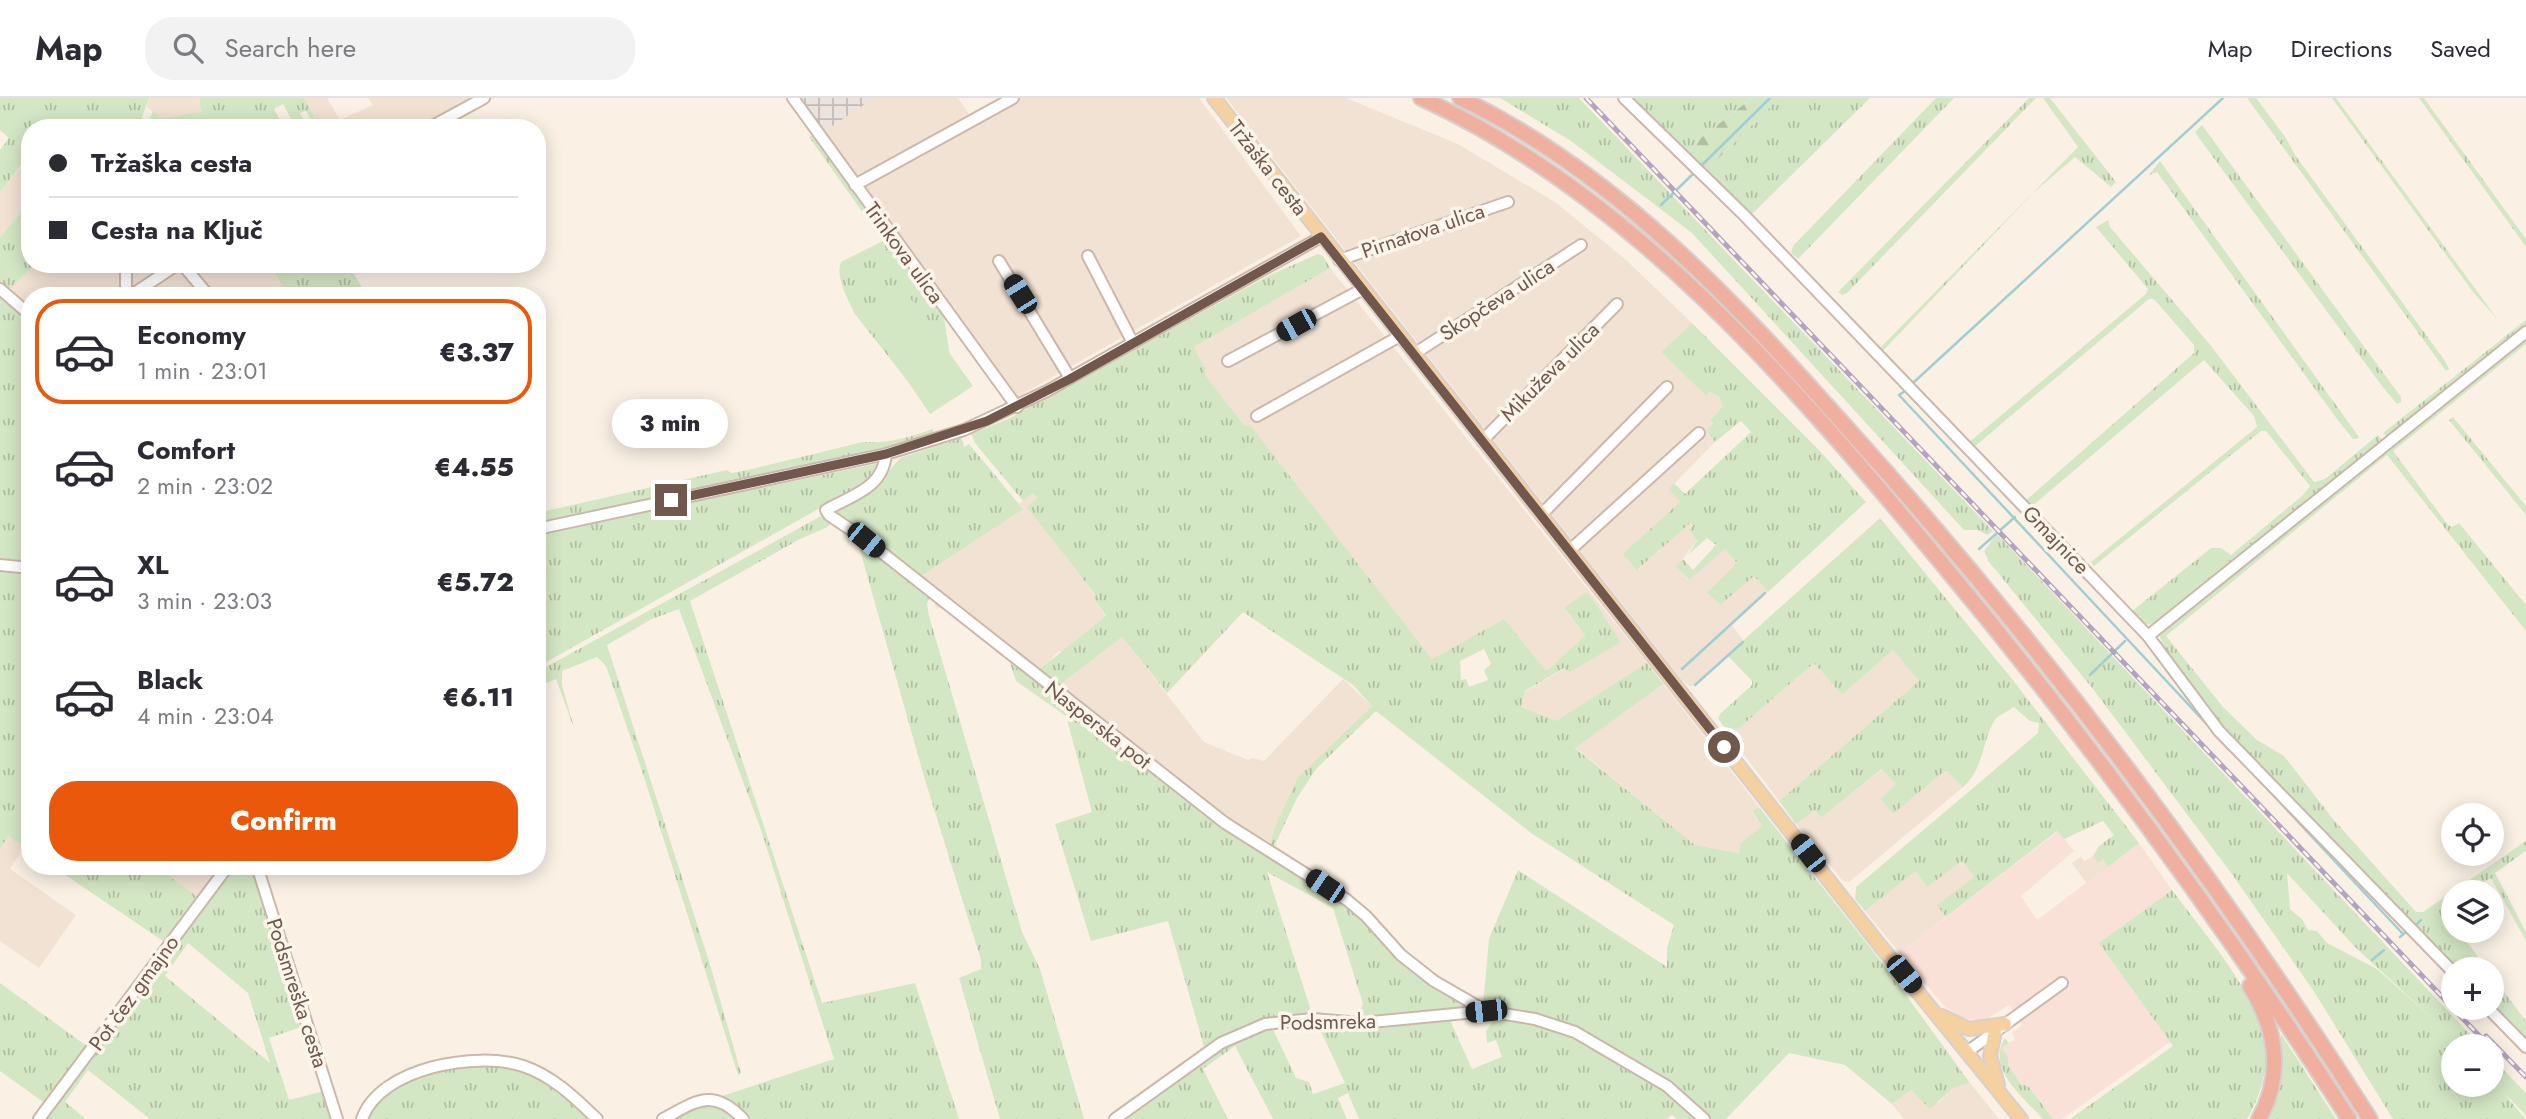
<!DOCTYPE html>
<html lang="en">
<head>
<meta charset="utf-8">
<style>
  body { margin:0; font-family:Jost,sans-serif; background:#f2f2f3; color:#2b2b33; height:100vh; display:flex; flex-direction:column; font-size:26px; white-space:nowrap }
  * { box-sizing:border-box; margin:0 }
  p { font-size:23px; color:#7c7c81 }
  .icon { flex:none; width:38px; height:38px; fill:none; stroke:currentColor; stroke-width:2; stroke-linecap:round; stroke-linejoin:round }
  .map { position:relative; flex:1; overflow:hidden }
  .side { position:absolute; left:21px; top:189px; width:525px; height:588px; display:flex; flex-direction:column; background:#fff; border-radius:28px; box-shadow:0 4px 18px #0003 }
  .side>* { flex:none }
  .banner { position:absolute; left:21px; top:21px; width:525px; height:154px; border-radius:28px; box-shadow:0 4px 18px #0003; display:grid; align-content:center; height:154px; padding:0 28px; background:#fff }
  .buttons { position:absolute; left:2441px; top:705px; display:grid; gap:14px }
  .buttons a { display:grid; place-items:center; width:63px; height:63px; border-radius:50%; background:#fff; box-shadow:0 4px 18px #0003; font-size:35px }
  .end { position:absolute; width:32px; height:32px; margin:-16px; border:9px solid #71574c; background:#fff; box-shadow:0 0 0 4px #fff }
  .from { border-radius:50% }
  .bubble { position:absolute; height:49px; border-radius:24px; background:#fff; box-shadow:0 4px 18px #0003; font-size:23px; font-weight:800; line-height:49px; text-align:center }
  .car { position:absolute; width:21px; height:42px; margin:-21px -10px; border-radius:9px; box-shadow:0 0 5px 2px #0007; background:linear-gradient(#222 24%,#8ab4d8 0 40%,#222 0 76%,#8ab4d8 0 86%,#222 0) }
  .banner b { display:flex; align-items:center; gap:24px; height:66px; font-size:26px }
  .banner b+b { border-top:2px solid #e1e1e2 }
  .banner i { width:18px; height:18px; background:#2b2b33 }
  ul { padding:12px 0 0; list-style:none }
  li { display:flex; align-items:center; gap:21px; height:105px; margin:0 14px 10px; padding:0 14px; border:4px solid transparent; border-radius:28px }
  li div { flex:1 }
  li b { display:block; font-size:26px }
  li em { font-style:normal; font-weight:800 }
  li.active { border-color:#ea580c }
  li>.icon { width:63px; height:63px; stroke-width:1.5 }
  .cta { display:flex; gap:14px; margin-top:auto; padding:14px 28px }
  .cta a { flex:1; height:80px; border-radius:28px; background:#ea580c; color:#fff; font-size:28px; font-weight:800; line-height:80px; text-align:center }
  header { display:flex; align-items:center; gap:42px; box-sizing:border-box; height:98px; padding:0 35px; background:#fff; border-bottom:2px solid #e1e1e2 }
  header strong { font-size:33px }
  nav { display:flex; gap:38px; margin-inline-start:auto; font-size:24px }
  .search { width:490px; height:63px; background:#f2f2f3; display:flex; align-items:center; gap:18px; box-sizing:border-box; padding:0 24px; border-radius:28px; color:#7c7c81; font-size:26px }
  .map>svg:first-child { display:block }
  .residential { fill:#f1e2d3 }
  .commercial { fill:#fae1d8 }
  .industrial { fill:url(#industrial-grid) }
  .grass { fill:url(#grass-tufts); fill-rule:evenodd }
  .forest { fill:url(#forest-firs) }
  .park { fill:#d4e7c4 }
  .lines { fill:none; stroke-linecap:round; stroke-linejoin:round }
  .stream { stroke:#a1ced3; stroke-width:2.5 }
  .minor-casing { stroke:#cbb8ab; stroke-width:14 }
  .major-casing { stroke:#d7d0cd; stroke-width:16 }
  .highway-casing { stroke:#d7d0cd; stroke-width:18 }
  .minor { stroke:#fff; stroke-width:10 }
  .major { stroke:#f5d1a1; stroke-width:12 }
  .highway { stroke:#f0b09f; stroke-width:14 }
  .rail-casing { stroke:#b3a4c3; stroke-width:5 }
  .rail { stroke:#fef5ea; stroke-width:2.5; stroke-dasharray:8; stroke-linecap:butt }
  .route { stroke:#71574c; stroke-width:9 }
  .labels { text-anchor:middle; stroke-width:7; stroke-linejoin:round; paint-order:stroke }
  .street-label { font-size:21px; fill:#71574c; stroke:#fef5ea }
</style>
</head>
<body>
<header>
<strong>Map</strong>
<div class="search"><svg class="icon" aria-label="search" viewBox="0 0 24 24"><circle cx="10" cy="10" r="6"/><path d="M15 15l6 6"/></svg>Search here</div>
<nav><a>Map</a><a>Directions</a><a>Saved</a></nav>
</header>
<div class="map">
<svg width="2526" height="1021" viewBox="0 0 2526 1021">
  <defs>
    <pattern id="industrial-grid" width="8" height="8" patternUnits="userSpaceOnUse" patternTransform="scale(1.75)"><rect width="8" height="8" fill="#eae3de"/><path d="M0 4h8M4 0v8" fill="none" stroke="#c2bbb6"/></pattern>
    <pattern id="grass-tufts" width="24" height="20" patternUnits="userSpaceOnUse" patternTransform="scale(1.75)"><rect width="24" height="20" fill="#d4e7c4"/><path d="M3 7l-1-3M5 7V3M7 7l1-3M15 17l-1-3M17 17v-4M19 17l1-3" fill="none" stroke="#b0bea1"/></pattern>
    <pattern id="forest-firs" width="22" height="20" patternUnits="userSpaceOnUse" patternTransform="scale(1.75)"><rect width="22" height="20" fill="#d4e7c4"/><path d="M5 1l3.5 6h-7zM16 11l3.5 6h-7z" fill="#b0bea1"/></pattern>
  </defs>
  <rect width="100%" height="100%" fill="#faf1e4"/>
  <!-- residential -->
  <g class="residential">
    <path d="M149,0H199L201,14L162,20L147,9Z"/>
    <path d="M304,0H327L340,22L373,7L368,0H494L439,30H320Z"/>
    <path d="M874,0H958L971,19L858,83L822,35Z"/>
    <path d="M1021,0H1199L1301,138L1017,299L861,88Z"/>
    <path d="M1226,0H1346L1458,46L1555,104L1625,161L1692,225L1661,254L1706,298L1710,294L1719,299L1723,308L1710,321L1713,325L1706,332L1715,344L1669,391L1680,404L1638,472L1689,425L1693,428L1689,432L1697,443L1677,468L1688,482L1725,451L1737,465L1708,493L1719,507L1754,478L1768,494L1732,527L1744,543L1691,589L1682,582Z"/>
    <path d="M22,67L30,74V104L0,139V94Z"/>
    <path d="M35,166H270L288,198H30V223L2,198Z"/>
    <path d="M1330,170L1647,565L1556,624L1521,609L1525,594L1565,570L1621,544L1586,494L1564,511L1585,537L1549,571L1545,572L1532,559L1504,521L1432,561L1250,328L1246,329L1205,277V270L1194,249Z"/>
    <path d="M1033,395L1037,400L1028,409L1096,499L1094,502L1106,519L1062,554L1058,553L1034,581L996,554L981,536L951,514L935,509L936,501L914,484L1023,410L1019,406Z"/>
    <path d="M1122,539L1204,644L1248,662L1253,660L1264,663L1343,581L1372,608L1298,679L1275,731L1270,749L1222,729L1100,631L1066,609L1057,589Z"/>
    <path d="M1893,552L1919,583L1779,703L1730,638L1814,565L1842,597Z"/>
    <path d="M1663,586L1759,709L1752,714L1762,728L1740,755L1695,747L1575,649Z"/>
    <path d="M1883,671L1896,686L1882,701L1893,716L1947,671L1963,689L1849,784L1843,783L1796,726L1815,711L1821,720Z"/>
    <path d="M8,738L24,749L10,771L76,817L39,870L0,843V751Z"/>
    <path d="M2093,758L2098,764L2103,761L2108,769L2087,786L2072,765L2081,759L2085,763Z"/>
    <path d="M1962,763L1974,779L1938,807L1946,819L1900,855L1865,813L1916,773L1927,789Z"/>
    <path d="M155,768H233L205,805Z"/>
    <path d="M1970,985L1999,1021H1904L1892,1006L1911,992L1938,1005L1953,990Z"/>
  </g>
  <!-- commercial -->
  <path class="commercial" d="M2058,733L2074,753L2021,798L2037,822L2139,745L2172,792L2100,845L2170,944L2062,1021H2053L2029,989L2022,987L2008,967V959L2002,950L2015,941L2012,935L2022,927L2009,907L1982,924L1962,919L1945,909L1900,855Z"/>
  <!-- industrial -->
  <path class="industrial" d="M797,0H874L822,35Z"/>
  <!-- grass -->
  <g class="grass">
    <path d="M0,0H149L138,30H30V74L21,67L0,94V52L9,40L0,32Z"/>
    <path d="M199,0H304L315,20L311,22L306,13L300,15L307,30H296L283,6L274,11L284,30H146L153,13L162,20L201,14Z"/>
    <path d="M1500,0H1579L1993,433L1987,437L1978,432H1964L1692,135L1571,43Z"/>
    <path d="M1630,0H1752L1697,43L1687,57Z"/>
    <path d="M1779,0H1870L1750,118L1705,74Z"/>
    <path d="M1936,0H1954L1798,161L1791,155L1793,148Z"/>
    <path d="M2029,0H2036L1847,195L1842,197L1838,194Z"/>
    <path d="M2043,0H2050L2116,84L2111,89L2075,59L2033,95L1882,254L1879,251L2078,49Z"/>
    <path d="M2247,0H2256L2286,40L2295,57L2445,263L2449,271L2446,273Z"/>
    <path d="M2332,0H2336L2498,222L2473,194Z"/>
    <path d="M2419,0H2424L2526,141V149Z"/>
    <path d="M2202,27L2401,299V304L2397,306L2382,288L2199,40L2195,34Z"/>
    <path d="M813,37L943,214L956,296L929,310L854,215C848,200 835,180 841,164L883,143L809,39Z"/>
    <path d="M2160,63L2359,339L2357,341H2353L2337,321L2157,74L2149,77Z"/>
    <path d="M30,104V166H35L8,193L0,186V139Z"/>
    <path d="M2108,122L2110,129L2212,249L2314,384L2325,381L2378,337L2384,345L2157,527L2145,526L2131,514L2211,450H2221L2231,457L2302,398L2310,388L2266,333H2261L2094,468L2091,464L2257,329L2254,318L2204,262L2030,410L2024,404L2194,255V247L2154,201H2149L1973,350L1968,345L2146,196L2148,191L2096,129Z"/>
    <path d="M1318,156L1323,158L1330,170L1194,249L1205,270V277L1245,328L1250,327L1432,561L1504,521L1545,572L1549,571L1585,537L1564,510L1586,494L1589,496L1621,544L1570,574L1564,570L1525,593L1521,609L1556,623L1647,565L1663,586L1575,650L1695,747L1739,755L1741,745L1762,728L1752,713L1759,709L1884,867L1970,985L1953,990L1930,1011L1911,992L1892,1006L1845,967L1789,955L1726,1021H1709L1673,987L1611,950L1483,906L1489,841L1518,772L1667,869V850L1674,827L1531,735L1376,613L1316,671L1297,700L1273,751L1270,749L1274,731L1298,679L1372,608L1353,587L1243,514L1167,595L1122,539L1057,589L1036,574L1106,518L1094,501L1096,498L1027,409L1037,400L1033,395L1023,403L975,345L971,336L1008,321L1270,177ZM1484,551L1491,566L1484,572L1488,582L1469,589L1466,581L1461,582L1460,563Z"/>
    <path d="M270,166H348L367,198H288Z"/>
    <path d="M0,196L30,223V464L0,460Z"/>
    <path d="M2526,222V231L2389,341L2383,335Z"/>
    <path d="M1692,225L1818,351L1866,404L1768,494L1754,478L1720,507L1707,494L1737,465L1725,451L1689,482L1676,468L1683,461L1693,472L1716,447L1707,440L1688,457L1697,443L1689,432L1693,428L1690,425L1637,472L1623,456L1680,404L1669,391L1674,385L1685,396L1751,334L1741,323L1715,344L1706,332L1713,325L1710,322L1723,308L1719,299L1710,294L1706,298L1661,254Z"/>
    <path d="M2526,238V246L2393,353L2448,427L2452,429L2459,425L2526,507V533L2387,357L2166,538L2223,609L2257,642L2284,658L2333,721L2416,814H2423L2526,743V753L2495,775L2526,834V843L2491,780L2465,794H2454L2453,804L2445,814L2453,825L2454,833H2459L2487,871H2459L2415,831L2231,642L2170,561L2159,537Z"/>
    <path d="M2453,319L2526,408V417L2449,322Z"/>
    <path d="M933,331L934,337L820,365L537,424V415L727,372L731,375L748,372L863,344C887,346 911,339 933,331Z"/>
    <path d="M962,340L964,349L969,346L1023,411L919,480L836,416L835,410L877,387L900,360Z"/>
    <path d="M880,365L877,378L541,567L537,557V437Z"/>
    <path d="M823,417L831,425L828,429L800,441L690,503L822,905L915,885L959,1021H748L719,999L834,961L761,732L679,511L652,521L607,547L709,863L741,975L738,977L644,679L606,568L597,559L562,573V587L575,633L556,581L537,589V574Z"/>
    <path d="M1880,420L2012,581L2139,745L2108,769L2103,761L2098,765L2093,758L2099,748L2114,737L2103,723L2064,741L2057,733L1946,819L1937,807L1974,779L1962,763L1927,789L1916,773L1865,813L1855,801L1856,789L2038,635L2039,625L2030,623L2014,609L1996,620C1981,643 1985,670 1963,689L1946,672L1893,716L1881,701L1896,686L1882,671L1821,720L1815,712L1796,726L1779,703L1919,583L1893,552L1842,597L1814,565L1730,638L1718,620L1721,615L1752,587V583L1727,557Z"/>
    <path d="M1997,436L2481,948H2454V987H2492V960L2526,995V1017L2504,995L2525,1021H2393L2313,892L2234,779L2093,591L1989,464L1984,453ZM2287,775L2355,849L2435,923L2377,871L2327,845L2317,833L2308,832L2302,821L2290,811Z"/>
    <path d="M856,438L930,497L927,506L929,518L1022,834L1040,871L1084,1021H1000L959,880L981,871V862L925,682Z"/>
    <path d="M0,473L30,476V753L8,738L0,751Z"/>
    <path d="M1010,565L1066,605V609L1099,631L1222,729L1274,758L1365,820L1469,906V910L1366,923L1293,920L1205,952L1168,823L1091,843L1055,726L1092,714L1066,618L1016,583ZM1267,774L1333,810L1363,906L1358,916L1352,919L1311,913Z"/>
    <path d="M52,768H155L199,800L166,845Z"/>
    <path d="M233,768H253L304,928L269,940L289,1002L324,993L333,1021H150L88,972L65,1004L86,1021H44ZM188,845L248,895L270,965L165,878Z"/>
    <path d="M2172,792C2203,834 2254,891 2265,943C2270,970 2260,998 2247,1021H2070L2173,948L2099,845Z"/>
    <path d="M2492,878L2526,923V941L2492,904Z"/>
    <path d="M0,885L88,949L46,1006L0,973Z"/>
    <path d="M1496,919L1514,920L1572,937L1669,991L1699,1021H1677L1672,1017L1666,1021H1359L1348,995L1338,1000L1347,1021H1273L1235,948L1203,971L1228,1021H1120L1225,946L1271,927L1296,980L1309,984L1313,996L1345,985L1318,927L1449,920L1472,971L1502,959L1496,942L1487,945L1486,933Z"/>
    <path d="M2281,936L2336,1021H2266L2281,986Z"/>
    <path d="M2005,940L2009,945L2002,950L2008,959V967L2021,986L2029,989L2053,1021H2043C2025,1001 1985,970 2005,940Z"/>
    <path d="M475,966C534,971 548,984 592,1021H365L367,1015L397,986L441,972Z"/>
    <path d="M715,1004L739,1021H669L691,1009Z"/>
  </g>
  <!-- forest -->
  <path class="forest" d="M1752,0H1779L1705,74L1687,57L1697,43Z"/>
  <!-- park -->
  <path class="park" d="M900,186L973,288L930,316L860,214Z"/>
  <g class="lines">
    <!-- stream -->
    <g class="stream">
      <path d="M1701,68L1770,0"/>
      <path d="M1661,107L1696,73"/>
      <path d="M1914,284L2223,0"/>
      <path d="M1905,293L1899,297L2403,836"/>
      <path d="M1979,451L2015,419"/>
      <path d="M1682,571L1765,495"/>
      <path d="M2090,577L2125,543"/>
      <path d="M1695,587L1743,544"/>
      <path d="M2416,827L2421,822"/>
      <path d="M2400,839L2406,834"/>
      <path d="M2372,862L2384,852"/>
    </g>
    <defs>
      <g id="minor">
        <path d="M793,0L1017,309"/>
        <path d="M1624,0L1743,116L2148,538L2526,234"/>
        <path d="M429,30L484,0"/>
        <path d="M855,87L1013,0"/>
        <path d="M1088,158L1133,245"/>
        <path d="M1339,162L1508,104"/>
        <path d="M999,163L1070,280"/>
        <path d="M182,166L209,198"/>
        <path d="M0,191L30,217"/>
        <path d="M126,198V166"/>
        <path d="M130,198L178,166"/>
        <path d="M1414,256L1581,147"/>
        <path d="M1228,263L1363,191"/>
        <path d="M1257,318L1400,238"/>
        <path d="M1482,343L1617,206"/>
        <path d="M886,356C883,390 853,397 826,412L829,417L866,442L1225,725L1347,802L1366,818L1401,857L1434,883L1486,913L1535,921L1575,934L1667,988L1704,1021"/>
        <path d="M1541,417L1667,289"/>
        <path d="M537,431L886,356L964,332L1047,293L1321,139"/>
        <path d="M1569,453L1699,335"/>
        <path d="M0,467L30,470"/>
        <path d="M2148,538L2219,633L2454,875"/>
        <path d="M257,768L337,1021"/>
        <path d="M2488,910L2526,949"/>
        <path d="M1967,954L2062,885"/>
        <path d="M39,1021L228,768"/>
        <path d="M362,1021C380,969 477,953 523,968C553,978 575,1000 597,1021"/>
        <path d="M663,1021C696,1003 713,989 743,1021"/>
        <path d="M1115,1021L1221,945L1265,926L1312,921L1361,925L1486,913"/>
      </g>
      <g id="major">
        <path d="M1214,0L1878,845L2021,1021"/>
        <path d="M1942,918L1969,931L2005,926"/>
        <path d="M1995,933L1990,958L1998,987"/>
      </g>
      <g id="highway">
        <path d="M1421,0C1631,96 1794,287 1939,462C2087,640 2224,826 2349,1021"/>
        <path d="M1460,0C1615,74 1736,205 1848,331C2041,545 2215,778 2370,1021"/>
        <path d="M2250,888C2276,930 2284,976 2259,1021"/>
      </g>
    </defs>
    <!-- minor casing -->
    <use href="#minor" class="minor-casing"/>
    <!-- major casing -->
    <use href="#major" class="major-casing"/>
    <!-- highway casing -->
    <use href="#highway" class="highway-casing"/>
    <!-- minor -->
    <use href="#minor" class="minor"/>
    <!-- major -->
    <use href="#major" class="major"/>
    <!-- highway -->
    <use href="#highway" class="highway"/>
    <defs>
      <g id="rail">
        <path d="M1586,0L2489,948"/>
        <path d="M2486,938L2526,979"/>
      </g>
    </defs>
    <!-- rail casing -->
    <use href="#rail" class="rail-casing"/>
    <!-- rail -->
    <use href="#rail" class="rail"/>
  </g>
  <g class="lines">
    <!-- route -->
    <path class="route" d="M671,402L886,356L987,323L1070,281L1321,139L1724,649"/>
  </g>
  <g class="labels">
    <!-- street labels -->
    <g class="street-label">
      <text transform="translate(1268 70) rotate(52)" y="7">Tržaška cesta</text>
      <text transform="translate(1423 133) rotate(-19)" y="7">Pirnatova ulica</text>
      <text transform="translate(904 155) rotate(54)" y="7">Trinkova ulica</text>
      <text transform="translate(1497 202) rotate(-33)" y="7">Skopčeva ulica</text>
      <text transform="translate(1550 274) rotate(-45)" y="7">Mikuževa ulica</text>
      <text transform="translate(2056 442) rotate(46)" y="7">Gmajnice</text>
      <text transform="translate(1098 627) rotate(38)" y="7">Nasperska pot</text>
      <text transform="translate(134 895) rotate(-54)" y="7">Pot čez gmajno</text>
      <text transform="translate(297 895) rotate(72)" y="7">Podsmreška cesta</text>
      <text transform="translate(1328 924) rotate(-1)" y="7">Podsmreka</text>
    </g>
  </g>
</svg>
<div class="buttons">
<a><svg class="icon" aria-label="locate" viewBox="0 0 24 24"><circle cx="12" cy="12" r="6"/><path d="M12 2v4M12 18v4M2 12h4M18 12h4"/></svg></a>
<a><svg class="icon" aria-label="layers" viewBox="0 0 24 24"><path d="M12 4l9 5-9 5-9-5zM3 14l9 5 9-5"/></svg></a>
<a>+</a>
<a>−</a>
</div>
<i class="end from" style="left:1724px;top:649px"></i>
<i class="end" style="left:671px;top:402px"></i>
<div class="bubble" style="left:612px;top:301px;width:116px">3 min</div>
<i class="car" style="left:1020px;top:196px;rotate:328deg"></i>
<i class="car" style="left:1296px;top:227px;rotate:241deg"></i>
<i class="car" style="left:866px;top:442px;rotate:129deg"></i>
<i class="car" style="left:1808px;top:755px;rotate:322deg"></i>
<i class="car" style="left:1325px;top:788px;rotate:304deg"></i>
<i class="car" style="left:1904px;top:876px;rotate:141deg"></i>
<i class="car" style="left:1486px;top:913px;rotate:264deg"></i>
<div class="banner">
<b><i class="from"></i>Tržaška cesta</b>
<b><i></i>Cesta na Ključ</b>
</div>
<section class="side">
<ul>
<li class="active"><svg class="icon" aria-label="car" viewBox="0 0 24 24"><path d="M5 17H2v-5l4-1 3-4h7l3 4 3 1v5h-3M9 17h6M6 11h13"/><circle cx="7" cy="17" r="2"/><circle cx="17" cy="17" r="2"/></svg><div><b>Economy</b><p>1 min · 23:01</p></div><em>€3.37</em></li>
<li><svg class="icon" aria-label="car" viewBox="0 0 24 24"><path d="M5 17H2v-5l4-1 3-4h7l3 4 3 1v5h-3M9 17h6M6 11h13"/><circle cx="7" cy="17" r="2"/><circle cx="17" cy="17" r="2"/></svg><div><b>Comfort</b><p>2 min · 23:02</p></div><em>€4.55</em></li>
<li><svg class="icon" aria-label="car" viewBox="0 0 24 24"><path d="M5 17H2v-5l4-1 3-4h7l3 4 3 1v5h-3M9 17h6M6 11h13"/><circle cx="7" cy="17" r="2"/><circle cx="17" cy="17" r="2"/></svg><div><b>XL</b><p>3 min · 23:03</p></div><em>€5.72</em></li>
<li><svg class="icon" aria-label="car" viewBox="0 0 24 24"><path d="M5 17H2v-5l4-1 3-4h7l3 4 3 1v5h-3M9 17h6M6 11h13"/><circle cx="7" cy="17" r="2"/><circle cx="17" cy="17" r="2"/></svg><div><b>Black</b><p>4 min · 23:04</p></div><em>€6.11</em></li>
</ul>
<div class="cta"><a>Confirm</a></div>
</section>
</div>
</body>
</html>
